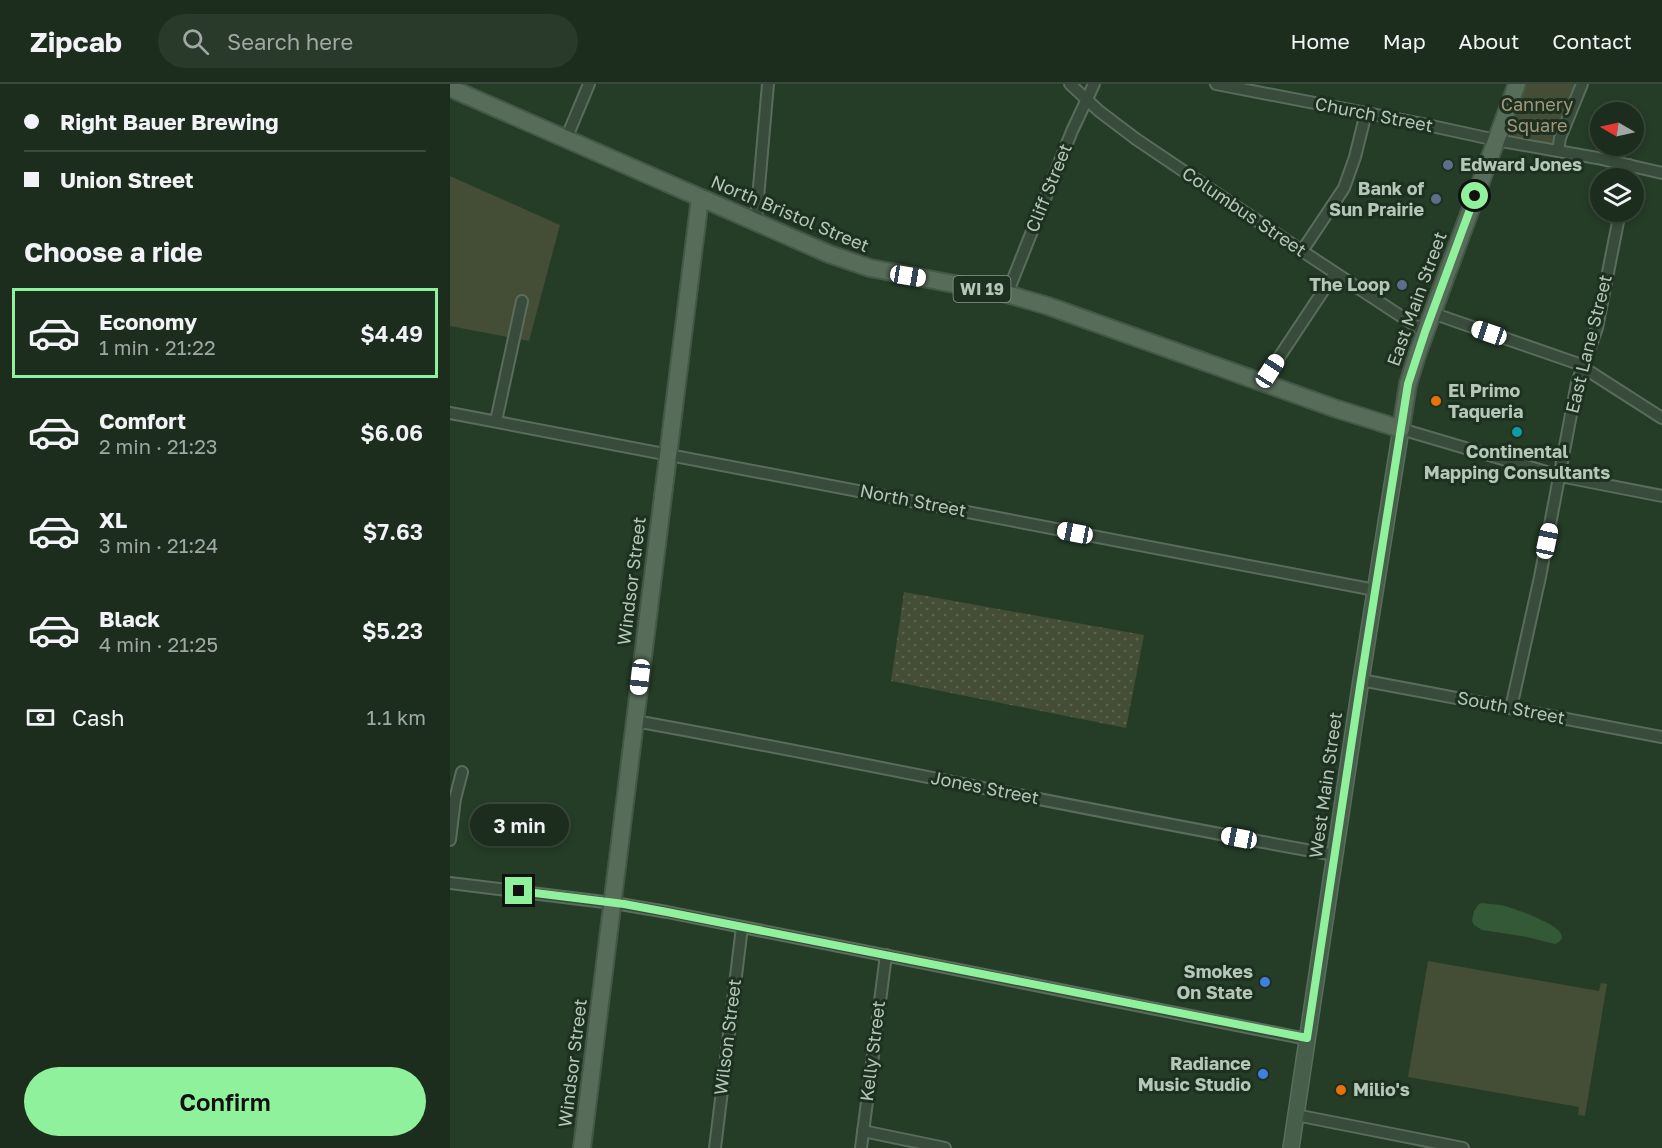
<!DOCTYPE html>
<html lang="en">
<head>
<meta charset="utf-8">
<style>
  body { margin:0; font-family:"Golos Text",sans-serif; background:#29392a; color:#f1f3f6; height:100vh; display:flex; flex-direction:column; font-size:22px; white-space:nowrap }
  * { box-sizing:border-box; margin:0 }
  p { font-size:20px; color:#a0a8a4 }
  .icon { flex:none; width:33px; height:33px; fill:none; stroke:currentColor; stroke-width:2; stroke-linecap:round; stroke-linejoin:round }
  .map { position:relative; flex:1; overflow:hidden }
  .panel { display:flex; flex-direction:column; background:#1c2d1d; width:450px }
  .panel>* { flex:none }
  .banner { display:grid; align-content:center; height:132px; padding:0 24px; background:#1c2d1d }
  .needle { width:39px; rotate:279deg }
  .buttons { position:absolute; left:1140px; top:18px; display:grid; gap:12px }
  .buttons a { display:grid; place-items:center; width:54px; height:54px; border-radius:50%; background:#1c2d1d; box-shadow:0 3px 9px #0003,0 0 0 2px #3a493b; font-size:30px }
  .end { position:absolute; width:27px; height:27px; margin:-14px; border:8px solid #90f19c; background:#111; box-shadow:0 0 0 3px #111 }
  .from { border-radius:50% }
  .bubble { position:absolute; height:42px; border-radius:21px; background:#1c2d1d; box-shadow:0 3px 9px #0003,0 0 0 2px #3a493b; font-size:20px; font-weight:600; line-height:42px; text-align:center }
  .car { position:absolute; width:18px; height:36px; margin:-18px -9px; border-radius:8px; box-shadow:0 0 4px 2px #0007; background:linear-gradient(#fff 24%,#345 0 40%,#fff 0 76%,#345 0 86%,#fff 0) }
  .banner b { display:flex; align-items:center; gap:21px; height:57px; font-size:22px }
  .banner b+b { border-top:2px solid #3a493b }
  .banner i { width:15px; height:15px; background:#f1f3f6 }
  ul { padding:0; list-style:none }
  li { display:flex; align-items:center; gap:18px; height:90px; margin:0 12px 9px; padding:0 12px; border:3px solid transparent; border-radius:0px }
  li div { flex:1 }
  li b { display:block; font-size:22px }
  li em { font-style:normal; font-weight:600 }
  li.selected { border-color:#90f19c }
  li>.icon { width:54px; height:54px; stroke-width:1.5 }
  h2 { padding:0 24px; font-size:27px; line-height:72px }
  .pay { display:flex; align-items:center; gap:15px; height:66px; padding:0 24px; font-size:22px }
  .pay p { margin-inline-start:auto }
  .cta { display:flex; gap:12px; margin-top:auto; padding:12px 24px }
  .cta a { flex:1; height:69px; border-radius:36px; background:#90f19c; color:#111; font-size:24px; font-weight:600; line-height:69px; text-align:center }
  header { display:flex; align-items:center; gap:36px; box-sizing:border-box; height:84px; padding:0 30px; background:#1c2d1d; border-bottom:2px solid #3a493b }
  header strong { font-size:28px }
  nav { display:flex; gap:33px; margin-inline-start:auto; font-size:21px }
  .search { width:420px; height:54px; background:#29392a; display:flex; align-items:center; gap:15px; box-sizing:border-box; padding:0 21px; border-radius:33px; color:#a0a8a4; font-size:22px }
  main { display:flex; flex:1; min-height:0 }
  .map>svg:first-child { display:block }
  .grass { fill:url(#grass-dots) }
  .park { fill:#444d35 }
  .water { fill:#335936 }
  .lines { fill:none; stroke-linecap:round; stroke-linejoin:round }
  .street-casing { stroke:#5a6c5c; stroke-width:14 }
  .secondary-casing { stroke:#5a6c5c; stroke-width:18 }
  .primary-casing { stroke:#455847; stroke-width:20 }
  .street { stroke:#394c3b; stroke-width:10 }
  .secondary { stroke:#475f4a; stroke-width:15 }
  .primary { stroke:#576c59; stroke-width:16 }
  .route { stroke:#90f19c; stroke-width:8 }
  .service-dot { fill:#5c6f8a; stroke:#1e3120; stroke-width:2 }
  .food-dot { fill:#e8710a; stroke:#1e3120; stroke-width:2 }
  .culture-dot { fill:#0f9aa8; stroke:#1e3120; stroke-width:2 }
  .shop-dot { fill:#3f7fe0; stroke:#1e3120; stroke-width:2 }
  .labels { text-anchor:middle; stroke-width:6; stroke-linejoin:round; paint-order:stroke }
  .shield { fill:#1e3120; stroke:#889a8a; stroke-width:1.5 }
  .shield-label { font-size:16px; font-weight:bold; fill:#b5c7b7 }
  .park-label { font-size:18px; fill:#a1987c; stroke:#1e3120 }
  .street-label { font-size:18px; fill:#b5c7b7; stroke:#1e3120 }
  .poi-label { font-size:18px; font-weight:bold; fill:#b5c7b7; stroke:#1e3120; text-anchor:end }
</style>
</head>
<body>
<header>
<strong>Zipcab</strong>
<div class="search"><svg class="icon" aria-label="search" viewBox="0 0 24 24"><circle cx="10" cy="10" r="6"/><path d="M15 15l6 6"/></svg>Search here</div>
<nav><a>Home</a><a>Map</a><a>About</a><a>Contact</a></nav>
</header>
<main>
<section class="panel">
<div class="banner">
<b><i class="from"></i>Right Bauer Brewing</b>
<b><i></i>Union Street</b>
</div>
<h2>Choose a ride</h2>
<ul>
<li class="selected"><svg class="icon" aria-label="car" viewBox="0 0 24 24"><path d="M5 17H2v-5l4-1 3-4h7l3 4 3 1v5h-3M9 17h6M6 11h13"/><circle cx="7" cy="17" r="2"/><circle cx="17" cy="17" r="2"/></svg><div><b>Economy</b><p>1 min · 21:22</p></div><em>$4.49</em></li>
<li><svg class="icon" aria-label="car" viewBox="0 0 24 24"><path d="M5 17H2v-5l4-1 3-4h7l3 4 3 1v5h-3M9 17h6M6 11h13"/><circle cx="7" cy="17" r="2"/><circle cx="17" cy="17" r="2"/></svg><div><b>Comfort</b><p>2 min · 21:23</p></div><em>$6.06</em></li>
<li><svg class="icon" aria-label="car" viewBox="0 0 24 24"><path d="M5 17H2v-5l4-1 3-4h7l3 4 3 1v5h-3M9 17h6M6 11h13"/><circle cx="7" cy="17" r="2"/><circle cx="17" cy="17" r="2"/></svg><div><b>XL</b><p>3 min · 21:24</p></div><em>$7.63</em></li>
<li><svg class="icon" aria-label="car" viewBox="0 0 24 24"><path d="M5 17H2v-5l4-1 3-4h7l3 4 3 1v5h-3M9 17h6M6 11h13"/><circle cx="7" cy="17" r="2"/><circle cx="17" cy="17" r="2"/></svg><div><b>Black</b><p>4 min · 21:25</p></div><em>$5.23</em></li>
</ul>
<div class="pay"><svg class="icon" aria-label="cash" viewBox="0 0 24 24"><path d="M3 7h18v10H3z"/><circle cx="12" cy="12" r="2"/></svg>Cash<p>1.1 km</p></div>
<div class="cta"><a>Confirm</a></div>
</section>
<div class="map">
<svg width="1212" height="1064" viewBox="0 0 1212 1064">
  <defs>
    <pattern id="grass-dots" width="8" height="8" patternUnits="userSpaceOnUse" patternTransform="scale(1.5)"><rect width="8" height="8" fill="#444d35"/><path d="M2 2h.1M6 6h.1" fill="none" stroke="#5d6550" stroke-width="1.8" stroke-linecap="round"/></pattern>
  </defs>
  <rect width="100%" height="100%" fill="#253c27"/>
  <!-- grass -->
  <path class="grass" d="M454,508L694,551L676,644L441,597Z"/>
  <!-- park -->
  <g class="park">
    <path d="M1067,0H1132L1108,67L1046,56Z"/>
    <path d="M0,92L110,141L79,257L0,242Z"/>
    <path d="M978,877L1149,907L1151,899L1157,900L1135,1032L1128,1031L1129,1023L958,993Z"/>
  </g>
  <!-- water -->
  <path class="water" d="M1032,819C1038,820 1045,820 1051,821C1060,823 1135,847 1105,860L1077,853L1032,846L1024,841L1022,837L1024,827L1029,820Z"/>
  <g class="lines">
    <defs>
      <g id="street">
        <path d="M620,0L649,27L686,55L852,167L975,248"/>
        <path d="M766,0L968,39L1046,56L1147,74L1212,89"/>
        <path d="M116,55L139,0"/>
        <path d="M1108,67L1110,54L1132,0"/>
        <path d="M1177,94L1179,81"/>
        <path d="M306,137L318,0"/>
        <path d="M852,167L894,104L905,73L916,29"/>
        <path d="M557,210L622,47L644,0"/>
        <path d="M982,229L1126,279L1212,334"/>
        <path d="M815,299L820,287L885,189"/>
        <path d="M0,329L925,506"/>
        <path d="M46,337L72,217"/>
        <path d="M951,345L1110,392L1212,412"/>
        <path d="M911,596L1212,653"/>
        <path d="M1061,624L1090,493L1127,299L1147,244L1170,128"/>
        <path d="M185,637C419,679 651,730 885,771"/>
        <path d="M0,756L5,715L12,688"/>
        <path d="M0,799L170,820L217,828L857,955"/>
        <path d="M846,1031L1013,1064"/>
        <path d="M413,1047L495,1064"/>
        <path d="M265,1064L292,843"/>
        <path d="M411,1064L436,871"/>
      </g>
      <path id="secondary" d="M841,1064L911,596L951,345"/>
      <g id="primary">
        <path d="M0,4L379,170L420,184L557,210L598,222L884,324L951,345L958,300L968,268L1067,0"/>
        <path d="M132,1064L250,114"/>
      </g>
    </defs>
    <!-- street casing -->
    <use href="#street" class="street-casing"/>
    <!-- secondary casing -->
    <use href="#secondary" class="secondary-casing"/>
    <!-- primary casing -->
    <use href="#primary" class="primary-casing"/>
    <!-- street -->
    <use href="#street" class="street"/>
    <!-- secondary -->
    <use href="#secondary" class="secondary"/>
    <!-- primary -->
    <use href="#primary" class="primary"/>
  </g>
  <g class="lines">
    <!-- route -->
    <path class="route" d="M69,807L174,820L217,828L857,954L911,596L958,300L975,248L1025,112"/>
  </g>
  <!-- markers -->
  <g class="service-dot">
    <circle cx="998" cy="81" r="6"/>
    <circle cx="986" cy="115" r="6"/>
    <circle cx="952" cy="201" r="6"/>
  </g>
  <g class="food-dot">
    <circle cx="986" cy="317" r="6"/>
    <circle cx="891" cy="1006" r="6"/>
  </g>
  <circle class="culture-dot" cx="1067" cy="348" r="6"/>
  <g class="shop-dot">
    <circle cx="815" cy="898" r="6"/>
    <circle cx="813" cy="990" r="6"/>
  </g>
  <g class="labels">
    <!-- shield labels -->
    <rect class="shield" x="503.5" y="192" width="57" height="26" rx="4.5"/>
    <g class="shield-label">
      <text x="532" y="211">WI 19</text>
    </g>
    <!-- park labels -->
    <g class="park-label">
      <text x="1087" y="27">Cannery<tspan x="1087" dy="21">Square</tspan></text>
    </g>
    <!-- street labels -->
    <g class="street-label">
      <text transform="translate(924 31) rotate(11)" y="6">Church Street</text>
      <text transform="translate(599 104) rotate(-68)" y="6">Cliff Street</text>
      <text transform="translate(794 128) rotate(34)" y="6">Columbus Street</text>
      <text transform="translate(340 130) rotate(23)" y="6">North Bristol Street</text>
      <text transform="translate(967 215) rotate(-70)" y="6">East Main Street</text>
      <text transform="translate(1139 260) rotate(-76)" y="6">East Lane Street</text>
      <text transform="translate(463 417) rotate(11)" y="6">North Street</text>
      <text transform="translate(182 497) rotate(-83)" y="6">Windsor Street</text>
      <text transform="translate(1061 624) rotate(11)" y="6">South Street</text>
      <text transform="translate(876 701) rotate(-82)" y="6">West Main Street</text>
      <text transform="translate(535 704) rotate(11)" y="6">Jones Street</text>
      <text transform="translate(278 953) rotate(-83)" y="6">Wilson Street</text>
      <text transform="translate(423 967) rotate(-83)" y="6">Kelly Street</text>
      <text transform="translate(123 979) rotate(-83)" y="6">Windsor Street</text>
    </g>
    <!-- poi labels -->
    <g class="poi-label">
      <text x="1010" y="87" text-anchor="start">Edward Jones</text>
      <text x="974" y="111">Bank of<tspan x="974" dy="21">Sun Prairie</tspan></text>
      <text x="940" y="207">The Loop</text>
      <text x="998" y="313" text-anchor="start">El Primo<tspan x="998" dy="21">Taqueria</tspan></text>
      <text x="1067" y="374" text-anchor="middle">Continental<tspan x="1067" dy="21">Mapping Consultants</tspan></text>
      <text x="803" y="894">Smokes<tspan x="803" dy="21">On State</tspan></text>
      <text x="801" y="986">Radiance<tspan x="801" dy="21">Music Studio</tspan></text>
      <text x="903" y="1012" text-anchor="start">Milio's</text>
    </g>
  </g>
</svg>
<div class="buttons">
<a><svg class="needle" viewBox="-14 -14 28 28"><path d="M0-13l5 13h-10z" fill="#e53935"/><path d="M0 13l5-13h-10z" fill="#a0a8a4"/></svg></a>
<a><svg class="icon" aria-label="layers" viewBox="0 0 24 24"><path d="M12 4l9 5-9 5-9-5zM3 14l9 5 9-5"/></svg></a>
</div>
<i class="end from" style="left:1025px;top:112px"></i>
<i class="end" style="left:69px;top:807px"></i>
<div class="bubble" style="left:20px;top:720px;width:99px">3 min</div>
<i class="car" style="left:458px;top:192px;rotate:100deg"></i>
<i class="car" style="left:1039px;top:249px;rotate:289deg"></i>
<i class="car" style="left:820px;top:287px;rotate:33deg"></i>
<i class="car" style="left:625px;top:449px;rotate:281deg"></i>
<i class="car" style="left:1097px;top:457px;rotate:12deg"></i>
<i class="car" style="left:190px;top:593px;rotate:187deg"></i>
<i class="car" style="left:789px;top:754px;rotate:281deg"></i>
</div>
</main>
</body>
</html>
